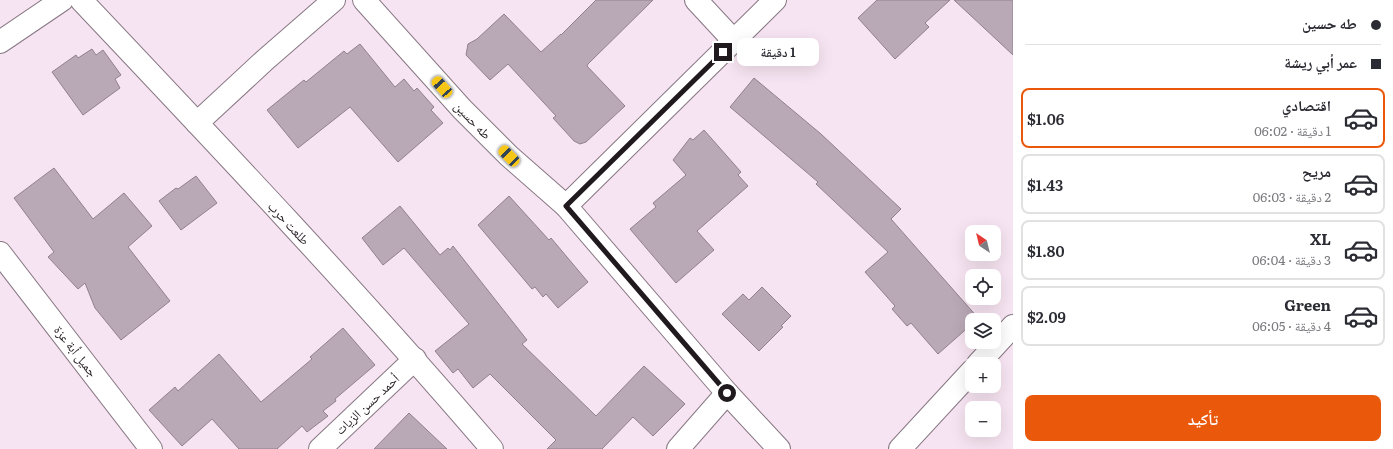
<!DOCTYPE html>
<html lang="ar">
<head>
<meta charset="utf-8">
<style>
  body { margin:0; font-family:Literata,"Noto Naskh Arabic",serif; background:#f7f7f7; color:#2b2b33; direction:rtl; height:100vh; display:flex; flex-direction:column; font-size:15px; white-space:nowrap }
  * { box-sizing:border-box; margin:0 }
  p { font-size:13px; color:#7c7c81 }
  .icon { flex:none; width:22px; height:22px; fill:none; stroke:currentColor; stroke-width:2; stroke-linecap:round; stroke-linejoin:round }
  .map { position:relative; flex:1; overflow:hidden; direction:ltr }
  .details { display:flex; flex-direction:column; background:#fff; width:380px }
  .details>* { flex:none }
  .top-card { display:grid; align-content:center; height:88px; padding:0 12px; background:#fff }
  .needle { width:26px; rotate:325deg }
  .buttons { position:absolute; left:965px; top:225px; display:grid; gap:8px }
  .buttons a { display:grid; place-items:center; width:36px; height:36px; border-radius:8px; background:#fff; box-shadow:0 4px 16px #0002; font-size:20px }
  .end { position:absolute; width:18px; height:18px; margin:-9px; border:5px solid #20191e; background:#fff; box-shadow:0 0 0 2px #fff }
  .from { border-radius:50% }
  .bubble { position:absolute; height:28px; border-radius:8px; background:#fff; box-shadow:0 4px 16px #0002; font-size:13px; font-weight:600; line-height:28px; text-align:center; direction:rtl }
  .car { position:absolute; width:12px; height:24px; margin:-12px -6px; border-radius:5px; box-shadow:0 0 3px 1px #0007; background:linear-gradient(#f5c518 24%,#345 0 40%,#f5c518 0 76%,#345 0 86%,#f5c518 0) }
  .top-card b { display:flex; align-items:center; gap:14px; height:38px; font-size:15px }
  .top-card b+b { border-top:1px solid #e1e1e2 }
  .top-card i { width:10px; height:10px; background:#2b2b33 }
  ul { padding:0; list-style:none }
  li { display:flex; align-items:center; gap:12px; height:60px; margin:0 8px 6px; padding:0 4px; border:2px solid #e1e1e2; border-radius:8px }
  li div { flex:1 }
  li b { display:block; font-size:15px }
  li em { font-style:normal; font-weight:600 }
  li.current { border-color:#ea580c }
  li>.icon { width:36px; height:36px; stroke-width:1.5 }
  .button { display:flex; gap:8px; margin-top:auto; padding:8px 12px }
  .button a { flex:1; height:46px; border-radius:8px; background:#ea580c; color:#fff; font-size:16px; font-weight:600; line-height:46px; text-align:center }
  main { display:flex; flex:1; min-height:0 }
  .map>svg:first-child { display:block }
  .building { fill:#b9a8b5; stroke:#91808d }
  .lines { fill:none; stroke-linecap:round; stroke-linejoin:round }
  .minor-casing { stroke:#877783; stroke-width:24 }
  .minor { stroke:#fff; stroke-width:22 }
  .route { stroke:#20191e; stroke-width:5 }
  .labels { text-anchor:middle; stroke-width:3.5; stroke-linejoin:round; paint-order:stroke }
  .street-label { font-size:13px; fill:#20191e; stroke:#fff }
</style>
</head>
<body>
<main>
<section class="details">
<div class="top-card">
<b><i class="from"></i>طه حسين</b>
<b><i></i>عمر أبي ريشة</b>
</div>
<ul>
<li class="current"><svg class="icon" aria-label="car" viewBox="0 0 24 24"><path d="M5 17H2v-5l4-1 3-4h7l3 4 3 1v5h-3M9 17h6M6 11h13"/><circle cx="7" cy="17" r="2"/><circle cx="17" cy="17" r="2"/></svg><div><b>اقتصادي</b><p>1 دقيقة · 06:02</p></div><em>$1.06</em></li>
<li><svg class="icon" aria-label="car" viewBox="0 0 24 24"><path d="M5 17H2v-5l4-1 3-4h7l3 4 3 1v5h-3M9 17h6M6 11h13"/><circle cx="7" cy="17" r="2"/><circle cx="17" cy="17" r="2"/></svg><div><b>مريح</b><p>2 دقيقة · 06:03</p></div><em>$1.43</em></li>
<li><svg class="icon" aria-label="car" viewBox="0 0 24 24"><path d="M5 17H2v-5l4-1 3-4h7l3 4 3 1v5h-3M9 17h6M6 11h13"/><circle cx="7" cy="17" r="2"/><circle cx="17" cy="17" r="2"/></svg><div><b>XL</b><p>3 دقيقة · 06:04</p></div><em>$1.80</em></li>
<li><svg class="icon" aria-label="car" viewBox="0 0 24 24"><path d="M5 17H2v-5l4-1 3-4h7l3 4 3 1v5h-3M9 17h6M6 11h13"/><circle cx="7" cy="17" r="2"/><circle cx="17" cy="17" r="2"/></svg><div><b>Green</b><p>4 دقيقة · 06:05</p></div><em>$2.09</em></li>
</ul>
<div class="button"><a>تأكيد</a></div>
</section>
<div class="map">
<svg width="1013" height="449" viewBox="0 0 1013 449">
  <rect width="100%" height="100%" fill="#f7e4f2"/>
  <!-- building -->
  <g class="building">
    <path d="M596,0H653L588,64L587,66L625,106L586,142L580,144L574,141L553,118L556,116L508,64L490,80L466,55L468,44L477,39L504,14L541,52L561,34V35Z"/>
    <path d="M877,0H950L925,23L929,27L895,59L858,18Z"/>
    <path d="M954,0H1013V55Z"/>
    <path d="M360,44L395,87L404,79L414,91L417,88L434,107L431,110L443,123L398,162L350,107L298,148L267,110L304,80L306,82L344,51L347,54Z"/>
    <path d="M92,49L96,55L103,50L121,75L115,79L120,88L83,115L52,72L76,55L78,58Z"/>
    <path d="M754,78L821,134L901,209L891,219L979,319L977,320H972V324L938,354L911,323L907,326L892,309L895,306L865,272L888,252L816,184L818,182L730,107Z"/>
    <path d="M704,130L741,172L738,175L748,186L697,231L714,250L676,283L630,229L656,207L653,203L686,175L673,160L690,138L693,140Z"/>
    <path d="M54,168L93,219L124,193L152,226L128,247L170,301L121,340L95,308L85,283L78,289L48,257L54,252L14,198Z"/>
    <path d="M196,176L217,203L181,230L159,201L176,188L178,189Z"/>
    <path d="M509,196L549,240L551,238L588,282L558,308L546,294L543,297L535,287L532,289L478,225Z"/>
    <path d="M400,206L440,255L448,248L450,250L453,246L527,340L522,344L596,416L644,366L685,404L653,436L633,417L602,449H547L556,440L490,374L473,388L458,369L453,373L435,351L469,324L404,248L383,265L362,238Z"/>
    <path d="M762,287L791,316L781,326L783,327L759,351L722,314L743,294L749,300Z"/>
    <path d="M343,328L375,365L335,399L336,401L323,411L328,416L307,432L302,426L277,449H239L212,419L182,446L149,410L175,387L178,391L219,354L261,402L312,359L310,357Z"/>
    <path d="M409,413L447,449H374Z"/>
  </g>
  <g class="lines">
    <defs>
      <g id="minor">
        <path d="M81,0C221,148 360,295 492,449"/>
        <path d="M364,0L462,109L509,156L566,206L727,393L779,449"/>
        <path d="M696,0L734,41"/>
        <path d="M0,42L62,0"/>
        <path d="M197,123L265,60L334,0"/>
        <path d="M566,206L775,0"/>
        <path d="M0,253L151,449"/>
        <path d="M978,364L1013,326"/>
        <path d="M320,449L415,359"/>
        <path d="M678,449L727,393"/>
        <path d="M900,449L972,371"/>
      </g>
    </defs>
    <!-- minor casing -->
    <use href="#minor" class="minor-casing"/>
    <!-- minor -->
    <use href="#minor" class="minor"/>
  </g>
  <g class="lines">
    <!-- route -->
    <path class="route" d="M723,52L566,206L727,393"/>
  </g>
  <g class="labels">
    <!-- street labels -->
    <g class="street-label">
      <text transform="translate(473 120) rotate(46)" y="5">طه حسين</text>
      <text transform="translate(289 223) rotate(47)" y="5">طلعت حرب</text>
      <text transform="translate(76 351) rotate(52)" y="5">جميل أبة عزة</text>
      <text transform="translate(367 404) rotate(-43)" y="5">أحمد حسن الزيات</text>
    </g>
  </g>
</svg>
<div class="buttons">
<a><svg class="needle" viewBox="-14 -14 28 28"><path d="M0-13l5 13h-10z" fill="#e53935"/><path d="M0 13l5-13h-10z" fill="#7c7c81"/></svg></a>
<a><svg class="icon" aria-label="locate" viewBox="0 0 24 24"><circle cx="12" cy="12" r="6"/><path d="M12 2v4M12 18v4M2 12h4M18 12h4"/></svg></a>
<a><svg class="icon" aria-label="layers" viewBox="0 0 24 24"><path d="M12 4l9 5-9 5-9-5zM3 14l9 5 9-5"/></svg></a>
<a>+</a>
<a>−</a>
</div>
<i class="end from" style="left:727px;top:393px"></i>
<i class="end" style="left:723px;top:52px"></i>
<div class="bubble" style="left:737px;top:38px;width:82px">1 دقيقة</div>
<i class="car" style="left:442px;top:87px;rotate:318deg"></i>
<i class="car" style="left:509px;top:156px;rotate:315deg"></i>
</div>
</main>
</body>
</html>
